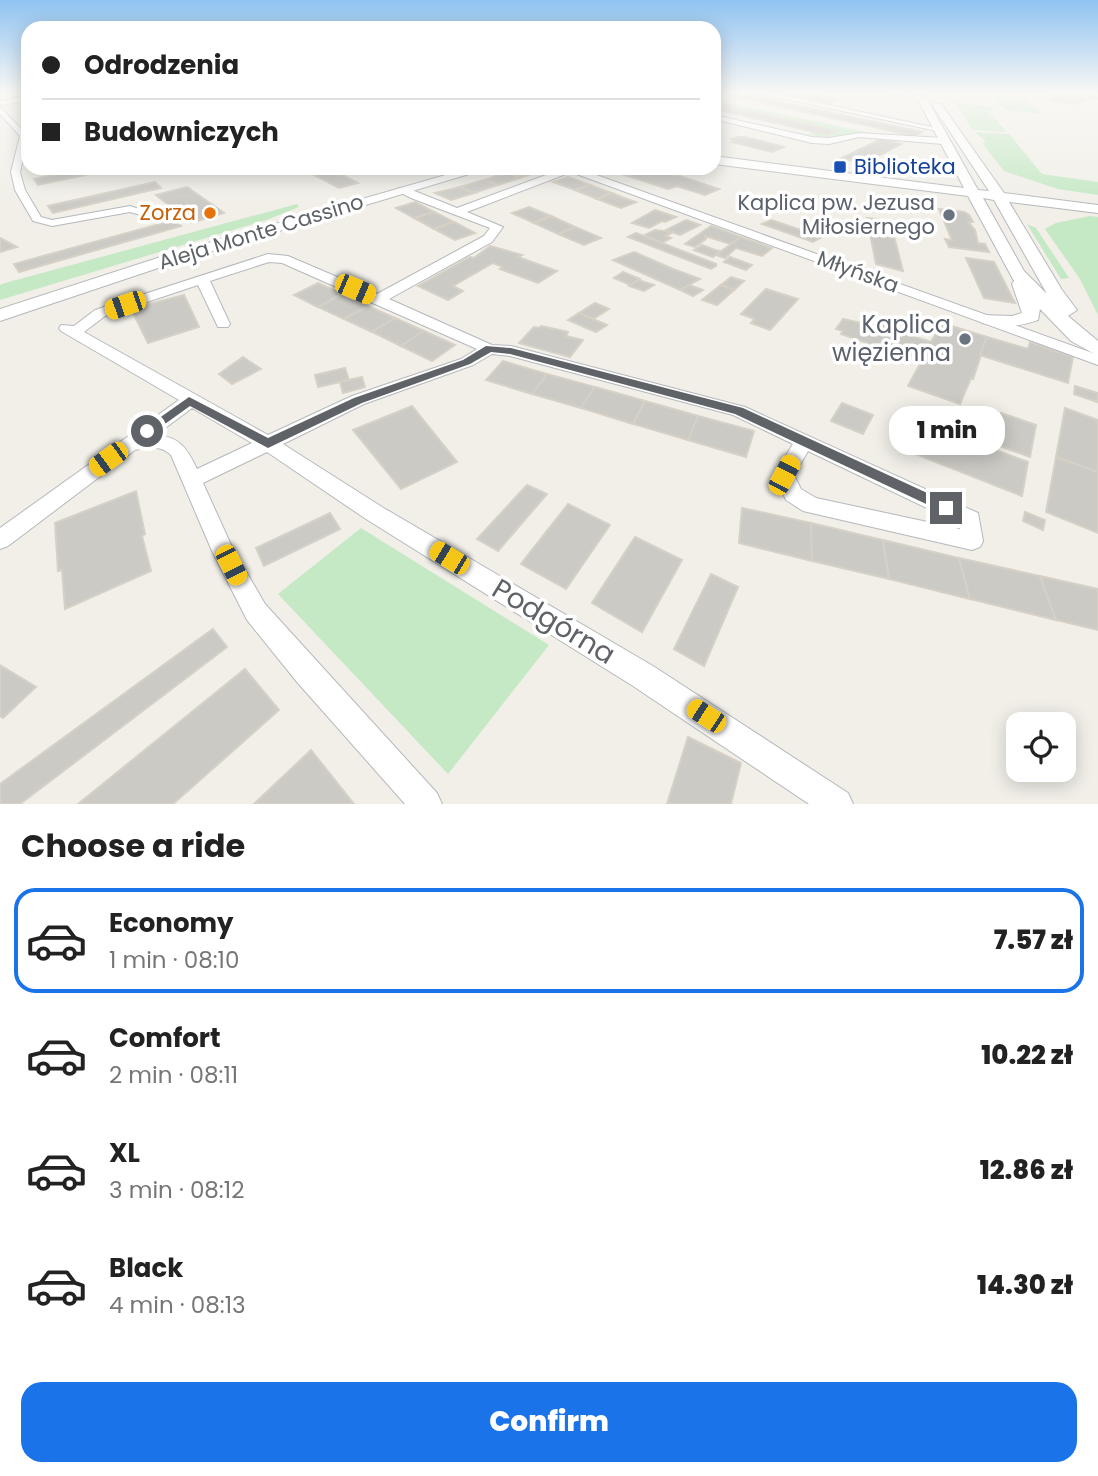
<!DOCTYPE html>
<html lang="en">
<head>
<meta charset="utf-8">
<style>
  body { margin:0; font-family:Poppins,sans-serif; background:#f2f2f2; color:#222; height:100vh; display:flex; flex-direction:column; font-size:26px; white-space:nowrap }
  * { box-sizing:border-box; margin:0 }
  p { font-size:23px; color:#767676 }
  .icon { flex:none; width:38px; height:38px; fill:none; stroke:currentColor; stroke-width:2; stroke-linecap:round; stroke-linejoin:round }
  .map { position:relative; height:804px; overflow:hidden }
  .side { display:flex; flex-direction:column; background:#fff; flex:1 }
  .side>* { flex:none }
  .top-card { position:absolute; left:21px; top:21px; width:700px; height:154px; border-radius:21px; box-shadow:0 4px 18px #0003; display:grid; align-content:center; height:154px; padding:0 21px; background:#fff }
  .tools { position:absolute; left:1006px; top:712px; display:grid; gap:14px }
  .tools a { display:grid; place-items:center; width:70px; height:70px; border-radius:14px; background:#fff; box-shadow:0 4px 18px #0003; font-size:35px }
  .end { position:absolute; width:32px; height:32px; margin:-16px; border:9px solid #5f6368; background:#fff; box-shadow:0 0 0 4px #fff }
  .from { border-radius:50% }
  .bubble { position:absolute; height:49px; border-radius:21px; background:#fff; box-shadow:0 4px 18px #0003; font-size:23px; font-weight:800; line-height:49px; text-align:center }
  .car { position:absolute; width:21px; height:42px; margin:-21px -10px; border-radius:9px; box-shadow:0 0 5px 2px #0007; background:linear-gradient(#f5c518 24%,#345 0 40%,#f5c518 0 76%,#345 0 86%,#f5c518 0) }
  .top-card b { display:flex; align-items:center; gap:24px; height:66px; font-size:26px }
  .top-card b+b { border-top:2px solid #e0e0e0 }
  .top-card i { width:18px; height:18px; background:#222 }
  ul { padding:0; list-style:none }
  li { display:flex; align-items:center; gap:21px; height:105px; margin:0 14px 10px; padding:0 7px; border:4px solid transparent; border-radius:21px }
  li div { flex:1 }
  li b { display:block; font-size:26px }
  li em { font-style:normal; font-weight:800 }
  li.current { border-color:#1a73e8 }
  li>.icon { width:63px; height:63px; stroke-width:1.5 }
  h2 { padding:0 21px; font-size:32px; line-height:84px }
  .primary-button { display:flex; gap:14px; margin-top:auto; padding:14px 21px }
  .primary-button a { flex:1; height:80px; border-radius:21px; background:#1a73e8; color:#fff; font-size:28px; font-weight:800; line-height:80px; text-align:center }
  .map>svg:first-child { display:block }
  .green { fill:#c5e8c5 }
  .building { fill:#cccac5; stroke:#d6d1c6; stroke-width:2 }
  .lines { fill:none; stroke-linecap:round; stroke-linejoin:round }
  .minor-casing { stroke:#b5b8bc; stroke-width:2 }
  .tertiary-casing { stroke:#b5b8bc; stroke-width:2 }
  .minor { fill:#fff; fill-rule:evenodd }
  .tertiary { fill:#fff; fill-rule:evenodd }
  .route { fill:#5f6368 }
  .transit-dot { fill:#1a4fb4; stroke:#fff; stroke-width:2.5 }
  .food-dot { fill:#e8710a; stroke:#fff; stroke-width:2.5 }
  .worship-dot { fill:#6b7280; stroke:#fff; stroke-width:2.5 }
  .labels { text-anchor:middle; stroke-width:7; stroke-linejoin:round; paint-order:stroke }
  .far-transit-label { font-size:21px; fill:#164399; stroke:#fff; text-anchor:start }
  .far-worship-label { font-size:21px; fill:#5b616d; stroke:#fff; text-anchor:end }
  .far-food-label { font-size:21px; fill:#c56008; stroke:#fff; text-anchor:end }
  .far-street-label { font-size:21px; fill:#5f6368; stroke:#fff }
  .worship-label { font-size:24px; fill:#5b616d; stroke:#fff; text-anchor:end }
  .near-street-label { font-size:28px; fill:#5f6368; stroke:#fff }
</style>
</head>
<body>
<div class="map">
<svg width="1098" height="804" viewBox="0 0 1098 804">
  <rect width="100%" height="100%" fill="#f1efe8"/>
  <!-- green -->
  <g class="green">
    <path d="M991,96H1022L1042,114L1005,110Z"/>
    <path d="M714,100L875,134C853,133 829,141 808,134C818,131 826,137 836,131L714,103Z"/>
    <path d="M954,102L992,107L995,110L988,111L1007,132L973,130Z"/>
    <path d="M975,132L1009,134L1042,174L1098,182V195L1058,189L1004,171L982,143L986,142Z"/>
    <path d="M297,204L299,207L269,219L0,300V285L5,283Z"/>
    <path d="M1090,216L1098,217V315L1080,279L1045,229L1056,223Z"/>
    <path d="M1027,224L1036,228L1069,278L1061,279Z"/>
    <path d="M361,528L549,645L448,774L278,594Z"/>
  </g>
  <!-- building -->
  <g class="building">
    <path d="M714,92H733L922,132L914,136Z"/>
    <path d="M778,92H800L838,100L830,103Z"/>
    <path d="M1060,92H1098V99L1083,100H1085L1078,104L1049,101L1053,97L1067,94Z"/>
    <path d="M714,103L837,131L828,135L714,109Z"/>
    <path d="M737,137H745L784,147L772,152L732,142L736,140L732,139Z"/>
    <path d="M881,139L901,144L863,164L842,158Z"/>
    <path d="M88,168H118L38,185L34,179Z"/>
    <path d="M301,168H329L358,183L339,188Z"/>
    <path d="M531,168L540,171L520,178L507,172L515,168Z"/>
    <path d="M620,168H656L719,189L705,195L677,186L668,189L612,171Z"/>
    <path d="M507,172L520,178L498,185L484,180Z"/>
    <path d="M568,177L590,185L575,190L553,182Z"/>
    <path d="M484,180L498,185L474,193L460,187Z"/>
    <path d="M155,182L161,188L53,213L48,206Z"/>
    <path d="M590,185L612,193L597,199L575,190Z"/>
    <path d="M187,187L224,213L191,223L156,195Z"/>
    <path d="M460,187L474,193L451,200L435,193Z"/>
    <path d="M612,193L624,198L636,202L621,208L597,199Z"/>
    <path d="M415,202L434,212L414,218L396,208Z"/>
    <path d="M529,207L551,216L534,223L512,213Z"/>
    <path d="M939,209L964,212L969,215L973,222H968L975,230L978,243L985,244L989,252L949,247L945,239L952,240Z"/>
    <path d="M655,210L676,217L665,222L662,221L649,228L632,223Z"/>
    <path d="M434,212L454,222L434,229L414,218Z"/>
    <path d="M551,216L575,227L558,234L534,223Z"/>
    <path d="M867,218L890,221L903,271L876,264Z"/>
    <path d="M174,220L181,226L19,272L14,264Z"/>
    <path d="M686,220L700,225L680,235L666,230Z"/>
    <path d="M771,220L822,237L813,242L762,224Z"/>
    <path d="M454,222L475,233L455,240L434,229Z"/>
    <path d="M711,226L741,237L730,244L705,236L706,239L695,247L685,244Z"/>
    <path d="M575,227L601,238L584,245L558,234Z"/>
    <path d="M655,230L673,232L665,236L671,238L662,243L645,235Z"/>
    <path d="M636,233L716,264V266L711,269L628,237Z"/>
    <path d="M741,237L772,248L762,256L736,248L725,258L716,255Z"/>
    <path d="M0,238L17,247L0,252Z"/>
    <path d="M702,245L715,250L720,251L713,257L694,250Z"/>
    <path d="M490,246L522,255L518,257L557,271L538,283L500,269L503,267L493,263L453,286L463,291L448,300L418,286L470,257L474,258Z"/>
    <path d="M634,252L673,269L700,279L680,290L613,260Z"/>
    <path d="M730,257L752,265L746,270L724,262Z"/>
    <path d="M966,258L994,262L1015,303L984,298Z"/>
    <path d="M623,272L640,279L631,285L614,278Z"/>
    <path d="M731,277L737,279L744,281L734,290L721,285Z"/>
    <path d="M638,280L654,285L644,291L629,286Z"/>
    <path d="M318,283L342,294L318,307L294,295Z"/>
    <path d="M689,285L703,290L693,296L680,290Z"/>
    <path d="M721,285L734,290L717,305L702,300Z"/>
    <path d="M766,289L798,299L770,330L751,323L755,319L741,314Z"/>
    <path d="M342,294L368,306L344,319L318,307Z"/>
    <path d="M184,295L199,327L148,343L131,309Z"/>
    <path d="M595,303L609,309L593,319L579,313Z"/>
    <path d="M368,306L395,318L372,332L344,319Z"/>
    <path d="M579,313L607,325L596,332L568,320Z"/>
    <path d="M395,318L424,331L401,346L372,332Z"/>
    <path d="M843,319L875,326L879,321L893,325L890,329L931,342L942,323L987,337L973,379L971,378L960,404L908,386L921,362L841,334L843,331L836,329Z"/>
    <path d="M541,326L568,332L566,336L583,340L570,357L519,343L534,327L539,328Z"/>
    <path d="M424,331L455,345L432,361L401,346Z"/>
    <path d="M987,337L1028,349L1030,342L1073,357L1068,383L980,355Z"/>
    <path d="M243,357L261,369L232,384L219,374Z"/>
    <path d="M503,361L547,374L532,394L486,380Z"/>
    <path d="M345,368L349,380L318,387L315,375Z"/>
    <path d="M547,374L595,387L581,408L532,394Z"/>
    <path d="M362,377L365,387L343,393L340,382Z"/>
    <path d="M1075,386L1098,393L1097,402L1074,394Z"/>
    <path d="M595,387L645,401L633,424L581,408Z"/>
    <path d="M645,401L698,416L688,440L633,424Z"/>
    <path d="M842,403L873,415L863,434L831,421Z"/>
    <path d="M412,406L457,462L401,489L353,430Z"/>
    <path d="M1065,408L1098,420V472L1056,457Z"/>
    <path d="M910,410L951,425L949,433L1028,462L1022,496L895,446Z"/>
    <path d="M1001,413L1036,425L1030,457L989,442L992,421L998,423Z"/>
    <path d="M698,416L754,431L746,457L688,440Z"/>
    <path d="M1056,457L1098,472V533L1046,512Z"/>
    <path d="M527,485L547,494L498,551L477,539Z"/>
    <path d="M136,491L145,534L142,536L151,571L65,609L62,570L58,571L55,523Z"/>
    <path d="M568,504L610,525L566,589L521,564Z"/>
    <path d="M742,508L811,523L812,561L739,543Z"/>
    <path d="M1025,512L1045,520L1043,530L1023,521Z"/>
    <path d="M330,513L340,529L264,566L256,548Z"/>
    <path d="M811,523L883,540L889,579L812,561Z"/>
    <path d="M635,537L682,560L642,632L592,603Z"/>
    <path d="M883,540L959,558L970,599L889,579Z"/>
    <path d="M959,558L1040,576L1056,620L970,599Z"/>
    <path d="M711,574L738,587L704,666L674,649Z"/>
    <path d="M1040,576L1098,589V630L1056,620Z"/>
    <path d="M213,629L227,647L20,804H0V784Z"/>
    <path d="M0,665L36,687L3,718L0,716Z"/>
    <path d="M245,669L279,710L173,804H78Z"/>
    <path d="M688,737L741,763L731,804H667Z"/>
    <path d="M311,750L354,804H254Z"/>
  </g>
  <g class="lines">
    <defs>
      <g id="minor">
        <path d="M753,92H768L941,129L937,131Z"/>
        <path d="M885,92H901L923,98L920,100Z"/>
        <path d="M28,97V101L0,105V101Z"/>
        <path d="M0,107L28,136L20,172L25,190L41,217L52,220L130,206L164,217L158,220L130,212L52,226L33,221L15,190L11,172L20,136L0,114Z"/>
        <path d="M714,115L812,137L829,138L859,133L943,138L947,141L943,144L859,137L829,144L812,143L714,119Z"/>
        <path d="M565,168H577L1098,355V365L571,172L467,212L503,227L492,242L389,299L492,345L511,346L745,407L978,513L983,541L980,547L972,550L803,511L786,500L774,475L793,444L733,415L510,356L492,354L473,365L364,404L283,444L382,507L653,666L848,793L853,804H809L633,686L366,519L267,452L203,483L232,547L265,604L437,793L442,804H405L297,682L247,620L212,551L171,455C160,445 148,447 135,450L8,546L0,549V528L179,400L61,331L59,328L61,325L74,326L95,310L268,254L288,256L377,294L484,236L490,228L411,198L399,192V188H407L457,208ZM269,262L282,263L477,349L461,359L352,396L268,435L84,332L105,316L198,285L218,327H228L230,324L210,281ZM192,408L252,443L197,469C187,448 180,437 156,435ZM808,451L960,524V529L816,498L801,489L794,475Z"/>
      </g>
      <g id="tertiary">
        <path d="M914,92H923L978,190L989,191L933,106L935,104H941L1004,193L1098,205V213L1009,202L1062,290L1077,310L1068,316L1098,341V356L1071,341L1040,309L1038,320C1018,327 1003,328 982,323L980,319L982,315L1012,316L1022,313L1012,284L1014,281L968,196L714,164V156L964,188ZM983,198L994,200L1047,294L1024,271Z"/>
        <path d="M470,168H489L182,260L0,321V309L170,254Z"/>
      </g>
    </defs>
    <!-- minor casing -->
    <use href="#minor" class="minor-casing"/>
    <!-- tertiary casing -->
    <use href="#tertiary" class="tertiary-casing"/>
    <!-- minor -->
    <use href="#minor" class="minor"/>
    <!-- tertiary -->
    <use href="#tertiary" class="tertiary"/>
  </g>
  <!-- sky -->
  <linearGradient id="sky" x2="0" y2="1"><stop stop-color="#8fc3f1"/><stop offset="0.45" stop-color="#f9f8f5"/><stop offset="1" stop-color="#f9f8f5" stop-opacity="0"/></linearGradient>
  <rect width="1098" height="205" fill="url(#sky)"/>
  <!-- route -->
  <path class="route" d="M486,346L511,348L743,408L951,504L953,508L946,513L941,511L735,414L510,354L491,352L470,364L362,403L268,448L190,406L151,434H143L141,431L189,397L268,438L354,398L463,360Z"/>
  <!-- markers -->
  <rect class="transit-dot" x="833" y="160" width="14" height="14" rx="3.5"/>
  <circle class="food-dot" cx="210" cy="213" r="7"/>
  <g class="worship-dot">
    <circle cx="949" cy="215" r="7"/>
    <circle cx="965" cy="339" r="7"/>
  </g>
  <g class="labels">
    <!-- far-transit labels -->
    <g class="far-transit-label">
      <text x="854" y="174">Biblioteka</text>
    </g>
    <!-- far-worship labels -->
    <g class="far-worship-label">
      <text x="935" y="210">Kaplica pw. Jezusa<tspan x="935" dy="24">Miłosiernego</tspan></text>
    </g>
    <!-- far-food labels -->
    <g class="far-food-label">
      <text x="196" y="220">Zorza</text>
    </g>
    <!-- far-street labels -->
    <g class="far-street-label">
      <text transform="translate(261 232) rotate(-17)" y="7">Aleja Monte Cassino</text>
      <text transform="translate(858 272) rotate(20)" y="7">Młyńska</text>
    </g>
    <!-- worship labels -->
    <g class="worship-label">
      <text x="951" y="333">Kaplica<tspan x="951" dy="28">więzienna</tspan></text>
    </g>
    <!-- near-street labels -->
    <g class="near-street-label">
      <text transform="translate(554 621) rotate(31)" y="10">Podgórna</text>
    </g>
  </g>
</svg>
<div class="tools">
<a><svg class="icon" aria-label="locate" viewBox="0 0 24 24"><circle cx="12" cy="12" r="6"/><path d="M12 2v4M12 18v4M2 12h4M18 12h4"/></svg></a>
</div>
<i class="end from" style="left:147px;top:431px"></i>
<i class="end" style="left:946px;top:508px"></i>
<div class="bubble" style="left:889px;top:406px;width:116px">1 min</div>
<i class="car" style="left:355px;top:289px;rotate:113deg"></i>
<i class="car" style="left:125px;top:305px;rotate:251deg"></i>
<i class="car" style="left:108px;top:459px;rotate:234deg"></i>
<i class="car" style="left:784px;top:475px;rotate:28deg"></i>
<i class="car" style="left:449px;top:558px;rotate:301deg"></i>
<i class="car" style="left:231px;top:565px;rotate:153deg"></i>
<i class="car" style="left:706px;top:716px;rotate:303deg"></i>
<div class="top-card">
<b><i class="from"></i>Odrodzenia</b>
<b><i></i>Budowniczych</b>
</div>
</div>
<section class="side">
<h2>Choose a ride</h2>
<ul>
<li class="current"><svg class="icon" aria-label="car" viewBox="0 0 24 24"><path d="M5 17H2v-5l4-1 3-4h7l3 4 3 1v5h-3M9 17h6M6 11h13"/><circle cx="7" cy="17" r="2"/><circle cx="17" cy="17" r="2"/></svg><div><b>Economy</b><p>1 min · 08:10</p></div><em>7.57 zł</em></li>
<li><svg class="icon" aria-label="car" viewBox="0 0 24 24"><path d="M5 17H2v-5l4-1 3-4h7l3 4 3 1v5h-3M9 17h6M6 11h13"/><circle cx="7" cy="17" r="2"/><circle cx="17" cy="17" r="2"/></svg><div><b>Comfort</b><p>2 min · 08:11</p></div><em>10.22 zł</em></li>
<li><svg class="icon" aria-label="car" viewBox="0 0 24 24"><path d="M5 17H2v-5l4-1 3-4h7l3 4 3 1v5h-3M9 17h6M6 11h13"/><circle cx="7" cy="17" r="2"/><circle cx="17" cy="17" r="2"/></svg><div><b>XL</b><p>3 min · 08:12</p></div><em>12.86 zł</em></li>
<li><svg class="icon" aria-label="car" viewBox="0 0 24 24"><path d="M5 17H2v-5l4-1 3-4h7l3 4 3 1v5h-3M9 17h6M6 11h13"/><circle cx="7" cy="17" r="2"/><circle cx="17" cy="17" r="2"/></svg><div><b>Black</b><p>4 min · 08:13</p></div><em>14.30 zł</em></li>
</ul>
<div class="primary-button"><a>Confirm</a></div>
</section>
</body>
</html>
